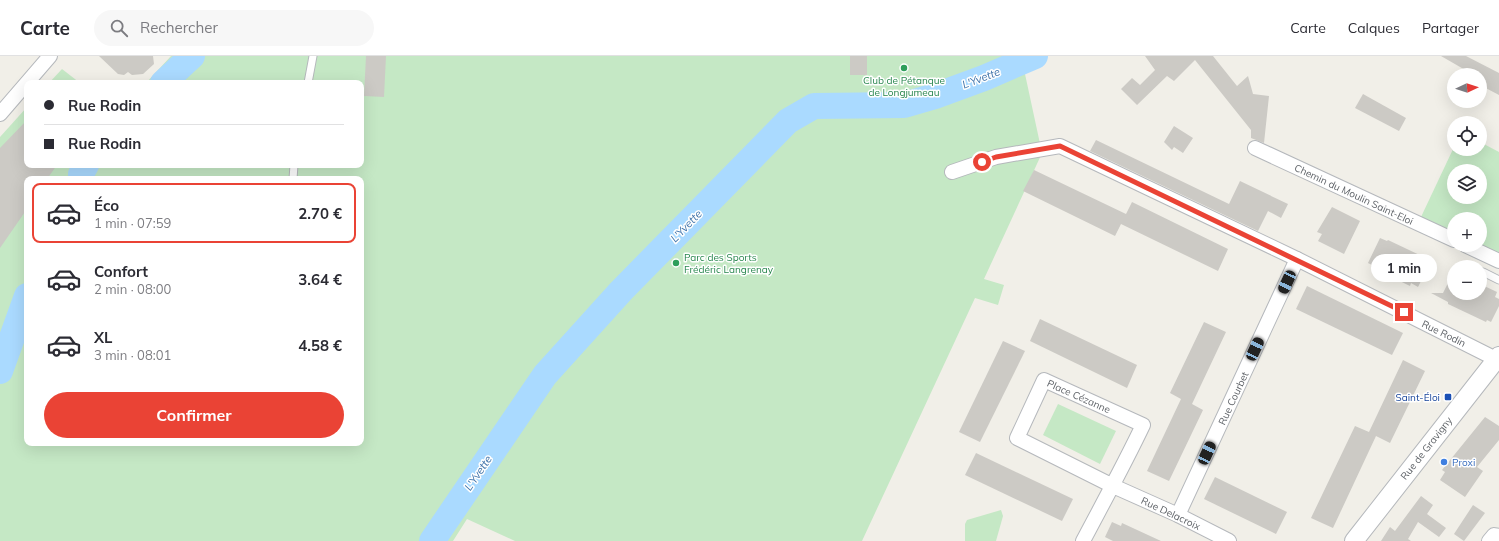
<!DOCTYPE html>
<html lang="fr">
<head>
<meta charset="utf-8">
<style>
  body { margin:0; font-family:Mulish,sans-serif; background:#f7f7f7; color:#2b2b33; height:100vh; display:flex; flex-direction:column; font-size:15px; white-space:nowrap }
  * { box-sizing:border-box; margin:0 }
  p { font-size:13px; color:#7c7c81 }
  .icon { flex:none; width:22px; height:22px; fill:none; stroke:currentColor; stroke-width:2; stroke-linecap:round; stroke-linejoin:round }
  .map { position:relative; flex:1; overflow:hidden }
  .panel { position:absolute; left:24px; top:120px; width:340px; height:270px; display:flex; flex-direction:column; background:#fff; border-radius:8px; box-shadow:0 4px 16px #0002 }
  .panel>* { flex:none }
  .guide { position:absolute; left:24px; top:24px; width:340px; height:88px; border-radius:8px; box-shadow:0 4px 16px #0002; display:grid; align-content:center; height:88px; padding:0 20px; background:#fff }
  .needle { width:26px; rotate:86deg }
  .tools { position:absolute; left:1447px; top:12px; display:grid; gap:8px }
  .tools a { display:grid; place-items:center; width:40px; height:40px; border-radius:50%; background:#fff; box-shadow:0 4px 16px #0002; font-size:20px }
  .end { position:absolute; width:18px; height:18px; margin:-9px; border:5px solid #ea4335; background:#fff; box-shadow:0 0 0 2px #fff }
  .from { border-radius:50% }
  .bubble { position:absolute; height:28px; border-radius:14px; background:#fff; box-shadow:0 4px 16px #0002; font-size:13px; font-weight:700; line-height:28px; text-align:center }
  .car { position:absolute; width:12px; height:24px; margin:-12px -6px; border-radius:5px; box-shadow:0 0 3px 1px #0007; background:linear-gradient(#222 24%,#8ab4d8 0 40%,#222 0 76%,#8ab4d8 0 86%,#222 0) }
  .guide b { display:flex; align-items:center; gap:14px; height:38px; font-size:15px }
  .guide b+b { border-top:1px solid #e1e1e2 }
  .guide i { width:10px; height:10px; background:#2b2b33 }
  ul { padding:7px 0 0; list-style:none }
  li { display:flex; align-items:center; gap:12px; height:60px; margin:0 8px 6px; padding:0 12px; border:2px solid transparent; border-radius:8px }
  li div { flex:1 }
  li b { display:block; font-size:15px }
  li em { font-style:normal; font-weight:700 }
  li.active { border-color:#ea4335 }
  li>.icon { width:36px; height:36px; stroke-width:1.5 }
  .cta { display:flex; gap:8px; margin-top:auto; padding:8px 20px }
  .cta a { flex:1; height:46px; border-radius:24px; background:#ea4335; color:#fff; font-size:16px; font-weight:700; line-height:46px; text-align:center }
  header { display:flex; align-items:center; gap:24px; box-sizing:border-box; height:56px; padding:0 20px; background:#fff; border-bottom:1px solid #e1e1e2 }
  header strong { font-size:19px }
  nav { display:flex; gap:22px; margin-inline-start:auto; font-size:14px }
  .search { width:280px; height:36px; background:#f7f7f7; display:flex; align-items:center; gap:10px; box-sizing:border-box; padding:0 14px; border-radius:22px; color:#7c7c81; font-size:15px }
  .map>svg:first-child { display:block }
  .green { fill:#c5e8c5; fill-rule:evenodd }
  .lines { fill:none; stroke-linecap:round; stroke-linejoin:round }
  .river { stroke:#aadaff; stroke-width:26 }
  .building { fill:#cccac5 }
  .service-casing { stroke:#b5b8bc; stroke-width:9 }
  .minor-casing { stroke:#b5b8bc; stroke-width:16 }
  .tertiary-casing { stroke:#b5b8bc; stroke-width:20 }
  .service { stroke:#fff; stroke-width:7 }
  .minor { stroke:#fff; stroke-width:14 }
  .tertiary { stroke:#fff; stroke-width:18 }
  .route { stroke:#ea4335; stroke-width:5 }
  .leisure-dot { fill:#2e9e5b; stroke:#fff; stroke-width:1.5 }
  .transit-dot { fill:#1a4fb4; stroke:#fff; stroke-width:1.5 }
  .shop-dot { fill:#3f7fe0; stroke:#fff; stroke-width:1.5 }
  .labels { text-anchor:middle; stroke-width:3; stroke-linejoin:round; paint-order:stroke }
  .leisure-label { font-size:10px; fill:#27864d; stroke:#fff }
  .street-label { font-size:10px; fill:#5f6368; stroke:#fff }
  .transit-label { font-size:10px; fill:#164399; stroke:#fff; text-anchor:end }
  .shop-label { font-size:10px; fill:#366cbe; stroke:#fff; text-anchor:start }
  .water-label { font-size:11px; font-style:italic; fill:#4174aa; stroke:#fff }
</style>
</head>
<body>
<header>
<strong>Carte</strong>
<div class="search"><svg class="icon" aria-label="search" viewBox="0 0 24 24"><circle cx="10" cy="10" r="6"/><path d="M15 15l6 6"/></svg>Rechercher</div>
<nav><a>Carte</a><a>Calques</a><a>Partager</a></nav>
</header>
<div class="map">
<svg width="1499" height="485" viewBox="0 0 1499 485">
  <rect width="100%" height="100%" fill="#f1efe8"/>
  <!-- green -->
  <g class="green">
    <path d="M171,0H1026L1025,18L1042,97L984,223L1004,229L998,249L975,242L862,485H515L467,463L453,485H0V81L27,51V109H361V27H146ZM27,123H361V387H27Z"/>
    <path d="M62,13L80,27H49Z"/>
    <path d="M1480,86L1499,96V198L1480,189V163H1454V177L1421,161L1454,91V93H1480ZM1454,115H1480V141H1454Z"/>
    <path d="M1058,348L1116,375L1100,408L1043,379Z"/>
    <path d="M1001,454L1003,460L996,485H965V468L967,464Z"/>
  </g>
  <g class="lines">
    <!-- river -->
    <g class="river">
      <path d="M163,27L192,0"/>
      <path d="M81,123V118L86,109"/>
      <path d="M0,315L27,240"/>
      <path d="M432,485L545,319L621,235L788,65L814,50L904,49L935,40L984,22L1035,0"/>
    </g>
  </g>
  <!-- building -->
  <g class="building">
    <path d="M99,0H153L154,8L143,18L132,19L128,16L124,19L118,18Z"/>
    <path d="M366,0H386L384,41L364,40Z"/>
    <rect x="850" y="0" width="17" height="19"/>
    <path d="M1145,0H1213L1237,30L1248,20L1253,38L1269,40L1264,87L1251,82V74L1195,4L1174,25L1167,20L1137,49L1121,33L1132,22L1140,29L1155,14Z"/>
    <path d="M1441,0H1466L1499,17V39L1480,29V19H1465L1467,15Z"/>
    <path d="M1363,38L1406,62L1399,75L1355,52Z"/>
    <path d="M27,64V109H57L47,123H27V153L0,192V92Z"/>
    <path d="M1174,70L1193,82L1183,97L1174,91L1172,94L1164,86Z"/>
    <path d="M1096,84L1229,148L1240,125L1288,148L1281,162L1268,155L1258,175L1090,95Z"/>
    <path d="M1034,114L1126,158L1132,146L1228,193L1218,215L1121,168L1115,180L1023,135Z"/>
    <path d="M1332,151L1360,165L1344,198L1318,185L1322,178L1317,176Z"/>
    <path d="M1380,182L1387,185L1388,184L1428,203L1422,216L1425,217L1418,231L1411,227L1410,230L1371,211L1372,209L1368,207Z"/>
    <path d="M1454,215V237H1480V228L1497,236L1495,241L1499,243V250L1491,266L1487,264L1486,266L1448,248V246L1431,237H1443Z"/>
    <path d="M1307,230L1403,277L1392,299L1296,253Z"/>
    <path d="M1040,263L1137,309L1127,332L1030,285Z"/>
    <path d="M1204,266L1226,276L1192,348L1203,354L1169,425L1147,415L1181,343L1170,337Z"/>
    <path d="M1003,285L1025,295L980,386L959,376Z"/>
    <path d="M1403,304L1425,315L1390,387L1376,380L1333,472L1311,462L1355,370L1369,376Z"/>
    <path d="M1485,361L1499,370V384L1477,411L1483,415L1465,441L1440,424L1445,416L1442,414Z"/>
    <path d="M976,397L1073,443L1062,465L965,419Z"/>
    <path d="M1215,421L1287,456L1276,478L1204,443Z"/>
    <path d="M1421,440L1433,449L1427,458L1446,472L1439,481L1418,466L1408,483L1411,485H1381L1390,471L1395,475Z"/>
    <path d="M1473,449L1485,457L1464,485L1454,478Z"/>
    <path d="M1112,466L1121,470L1122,467L1161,485H1113L1105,481Z"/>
  </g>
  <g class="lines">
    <defs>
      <g id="service">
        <path d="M308,27L313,0"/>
        <path d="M293,123L294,109"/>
        <path d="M1483,216L1499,224"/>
      </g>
      <g id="minor">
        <path d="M0,58L50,0"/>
        <path d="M1255,92L1454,184"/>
        <path d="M952,116L996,101L1060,90L1297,203L1496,303"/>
        <path d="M1465,189L1499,205"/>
        <path d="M1178,459L1297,203"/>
        <path d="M1083,485C1103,447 1124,409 1143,369L1044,324L1017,382L1113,430L1178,459L1229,485"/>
        <path d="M1489,485L1494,479L1499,480"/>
      </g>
      <path id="tertiary" d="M1354,485L1499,300"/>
    </defs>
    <!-- service casing -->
    <use href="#service" class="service-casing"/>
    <!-- minor casing -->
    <use href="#minor" class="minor-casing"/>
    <!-- tertiary casing -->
    <use href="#tertiary" class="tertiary-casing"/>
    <!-- service -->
    <use href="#service" class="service"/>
    <!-- minor -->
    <use href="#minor" class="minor"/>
    <!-- tertiary -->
    <use href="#tertiary" class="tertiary"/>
  </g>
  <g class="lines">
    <!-- route -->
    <path class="route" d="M982,106L996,101L1060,90L1404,256"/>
  </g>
  <!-- markers -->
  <g class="leisure-dot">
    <circle cx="904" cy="12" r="4"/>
    <circle cx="676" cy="207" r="4"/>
  </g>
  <rect class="transit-dot" x="1444" y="337" width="8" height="8" rx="2"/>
  <circle class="shop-dot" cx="1444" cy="406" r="4"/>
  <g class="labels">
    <!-- leisure labels -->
    <g class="leisure-label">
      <text x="904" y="28">Club de Pétanque<tspan x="904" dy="12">de Longjumeau</tspan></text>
      <text x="684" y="205" text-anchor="start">Parc des Sports<tspan x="684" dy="12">Frédéric Langrenay</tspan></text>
    </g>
    <!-- street labels -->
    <g class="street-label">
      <text transform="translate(1354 138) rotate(25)" y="4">Chemin du Moulin Saint-Eloi</text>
      <text transform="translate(1444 277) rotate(26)" y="4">Rue Rodin</text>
      <text transform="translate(1079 340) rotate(24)" y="4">Place Cézanne</text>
      <text transform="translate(1233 342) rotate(-65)" y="4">Rue Courbet</text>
      <text transform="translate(1426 392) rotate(-52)" y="4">Rue de Gravigny</text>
      <text transform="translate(1171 457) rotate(25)" y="4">Rue Delacroix</text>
    </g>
    <!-- transit labels -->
    <g class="transit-label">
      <text x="1440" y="345">Saint-Éloi</text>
    </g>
    <!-- shop labels -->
    <g class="shop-label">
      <text x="1452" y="410">Proxi</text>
    </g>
    <!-- water labels -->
    <g class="water-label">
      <text transform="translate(981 22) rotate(-21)" y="4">L'Yvette</text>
      <text transform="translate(686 170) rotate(-46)" y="4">L'Yvette</text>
      <text transform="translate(478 417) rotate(-56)" y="4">L'Yvette</text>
    </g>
  </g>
</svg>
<div class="tools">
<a><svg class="needle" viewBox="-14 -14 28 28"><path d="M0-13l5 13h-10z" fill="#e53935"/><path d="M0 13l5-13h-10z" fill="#7c7c81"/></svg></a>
<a><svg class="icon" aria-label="locate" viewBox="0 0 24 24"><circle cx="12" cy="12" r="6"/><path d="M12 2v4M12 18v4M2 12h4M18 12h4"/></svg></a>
<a><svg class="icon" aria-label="layers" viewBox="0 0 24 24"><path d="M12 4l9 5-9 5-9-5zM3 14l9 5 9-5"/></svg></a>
<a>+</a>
<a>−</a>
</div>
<i class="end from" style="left:982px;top:106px"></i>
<i class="end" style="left:1404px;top:256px"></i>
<div class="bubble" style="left:1371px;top:198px;width:66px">1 min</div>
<i class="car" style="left:1287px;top:226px;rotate:205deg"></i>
<i class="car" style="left:1255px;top:293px;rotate:25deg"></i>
<i class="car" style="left:1207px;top:397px;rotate:25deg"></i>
<div class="guide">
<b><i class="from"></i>Rue Rodin</b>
<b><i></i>Rue Rodin</b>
</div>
<section class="panel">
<ul>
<li class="active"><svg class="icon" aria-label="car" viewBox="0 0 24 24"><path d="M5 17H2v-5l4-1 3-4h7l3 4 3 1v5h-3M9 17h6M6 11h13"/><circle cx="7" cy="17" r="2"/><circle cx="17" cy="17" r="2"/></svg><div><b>Éco</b><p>1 min · 07:59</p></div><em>2.70 €</em></li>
<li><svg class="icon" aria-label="car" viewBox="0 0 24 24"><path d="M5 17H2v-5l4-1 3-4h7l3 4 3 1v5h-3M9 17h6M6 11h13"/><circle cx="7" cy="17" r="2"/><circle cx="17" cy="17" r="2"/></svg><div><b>Confort</b><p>2 min · 08:00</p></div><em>3.64 €</em></li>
<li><svg class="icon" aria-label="car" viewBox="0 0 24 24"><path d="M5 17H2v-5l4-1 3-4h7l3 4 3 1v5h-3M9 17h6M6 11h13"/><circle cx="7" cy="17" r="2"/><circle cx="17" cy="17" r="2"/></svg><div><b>XL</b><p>3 min · 08:01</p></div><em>4.58 €</em></li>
</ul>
<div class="cta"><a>Confirmer</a></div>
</section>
</div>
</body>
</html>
